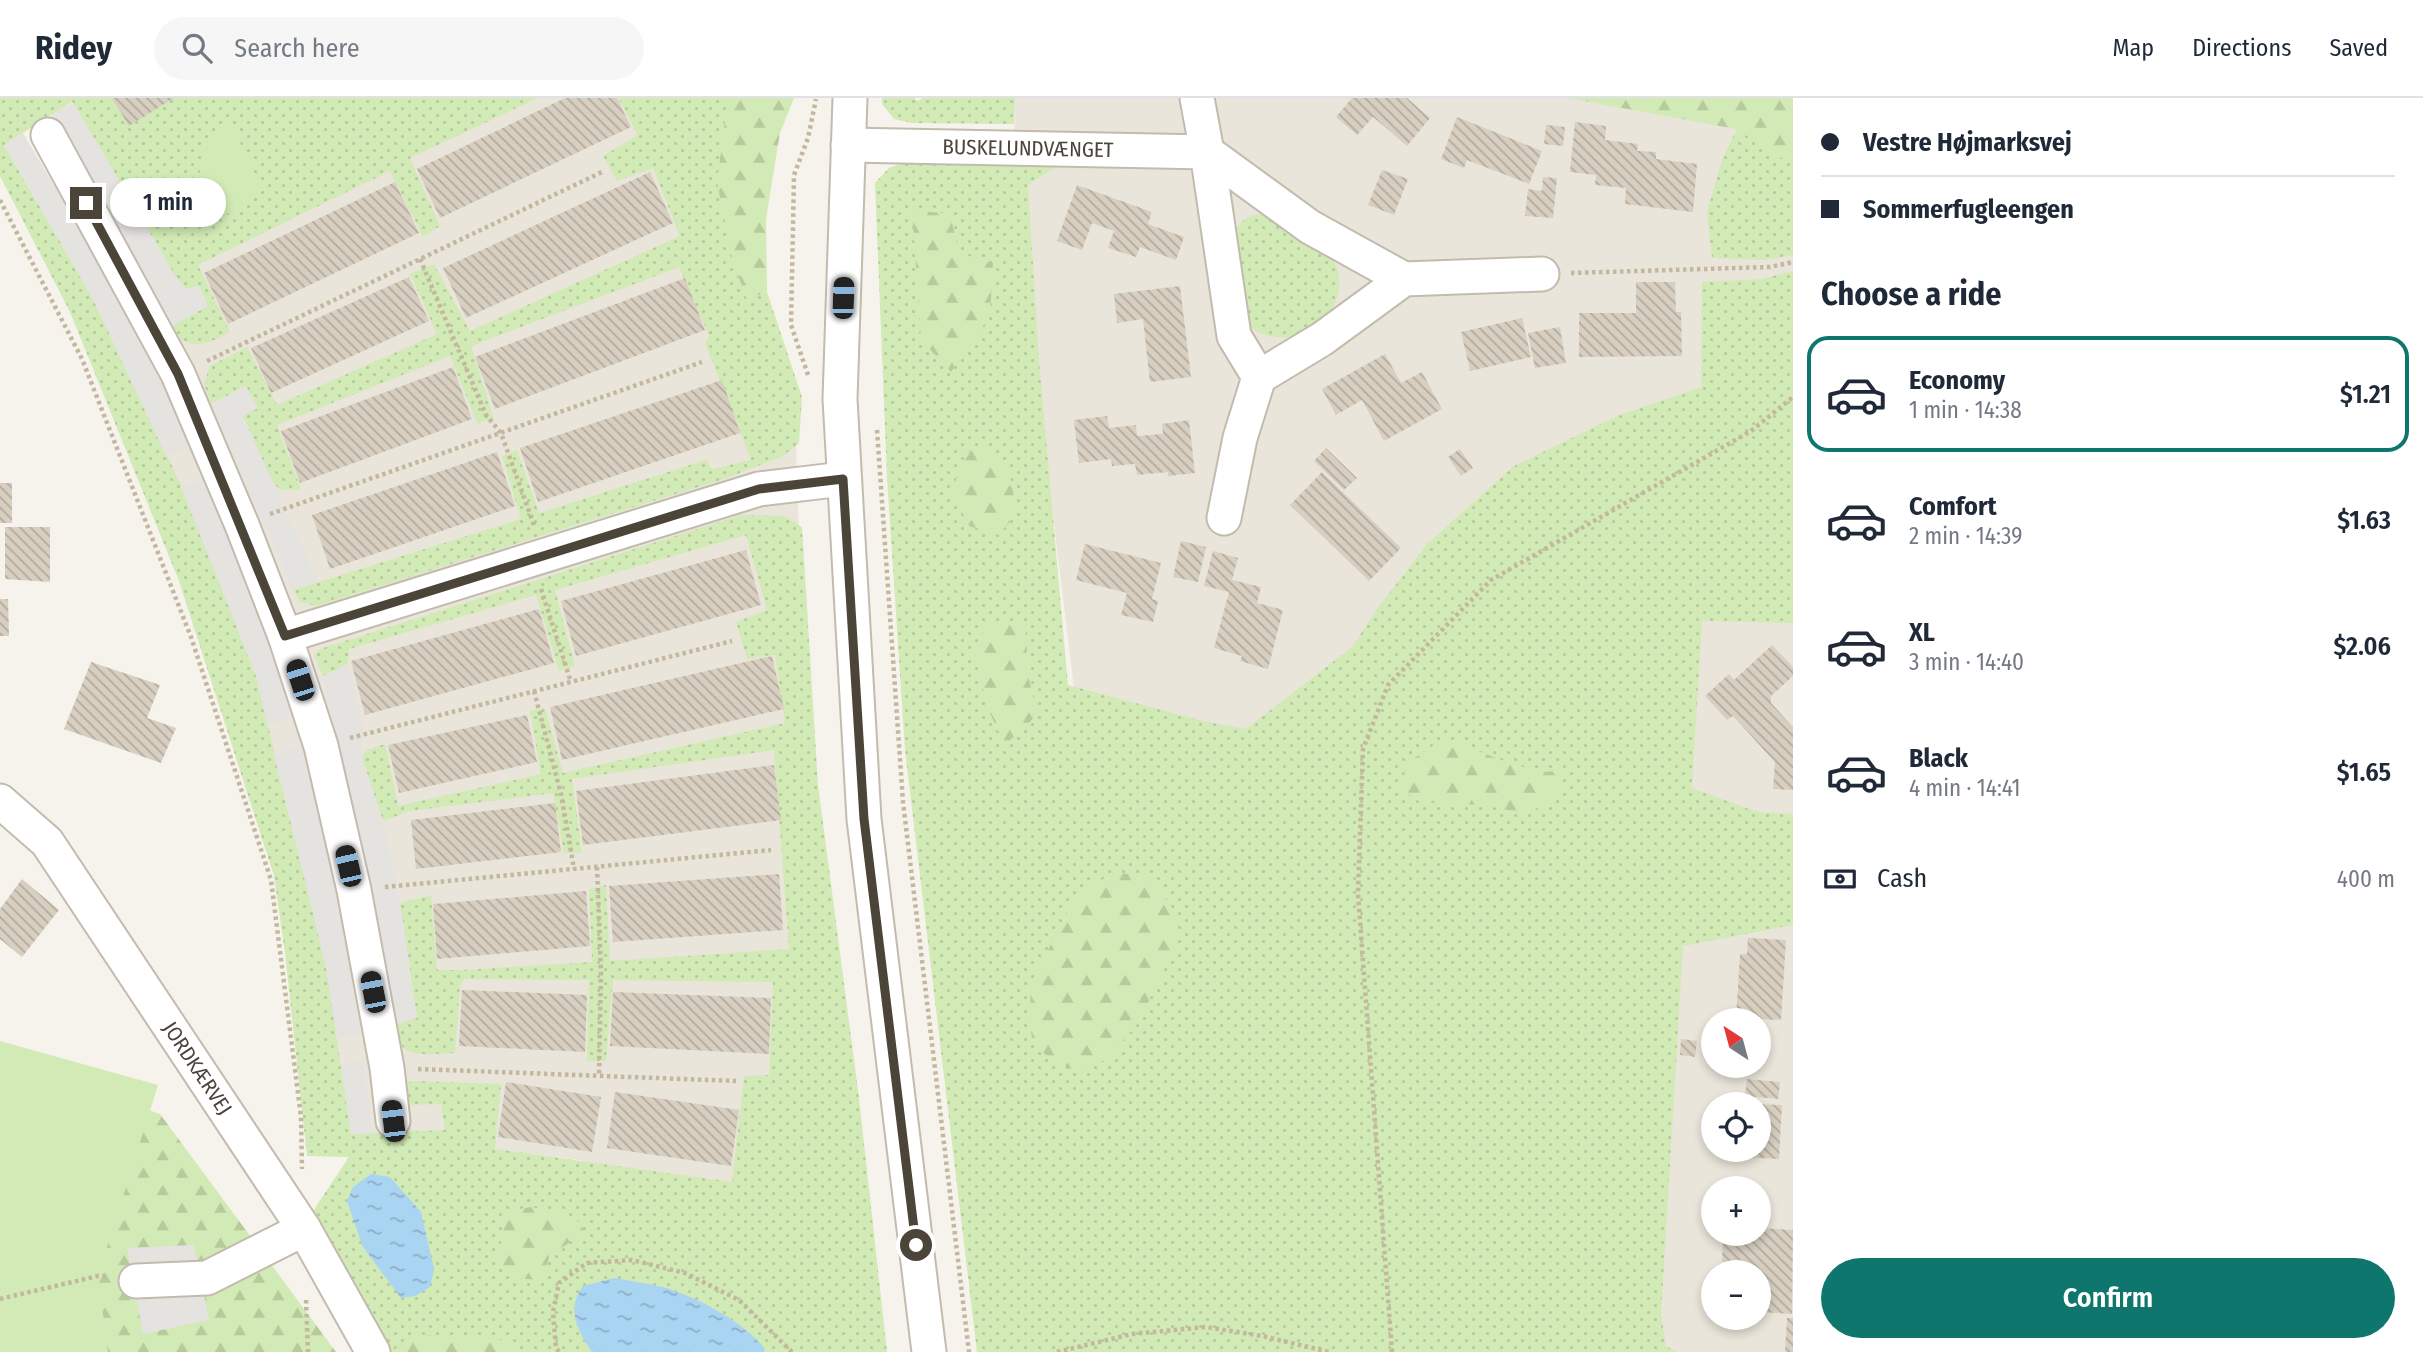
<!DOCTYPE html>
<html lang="en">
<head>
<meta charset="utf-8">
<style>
  body { margin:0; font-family:"Fira Sans Condensed",sans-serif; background:#f6f6f7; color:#1f2937; height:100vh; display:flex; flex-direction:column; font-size:26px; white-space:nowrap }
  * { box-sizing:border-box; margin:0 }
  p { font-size:23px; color:#747a83 }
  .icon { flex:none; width:38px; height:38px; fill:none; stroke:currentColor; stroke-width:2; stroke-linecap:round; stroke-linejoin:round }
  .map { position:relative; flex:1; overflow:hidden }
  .side { display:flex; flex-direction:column; background:#fff; width:630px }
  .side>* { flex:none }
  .banner { display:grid; align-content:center; height:154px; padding:0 28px; background:#fff }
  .needle { width:46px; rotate:324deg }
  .buttons { position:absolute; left:1701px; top:910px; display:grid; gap:14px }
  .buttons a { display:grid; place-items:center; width:70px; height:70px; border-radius:50%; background:#fff; box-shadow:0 4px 10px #0003; font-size:35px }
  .end { position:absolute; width:32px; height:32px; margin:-16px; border:9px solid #4b4439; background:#fff; box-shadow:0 0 0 4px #fff }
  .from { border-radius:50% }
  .bubble { position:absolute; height:49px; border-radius:24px; background:#fff; box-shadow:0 4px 10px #0003; font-size:23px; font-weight:600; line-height:49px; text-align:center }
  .car { position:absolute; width:21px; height:42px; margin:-21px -10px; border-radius:9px; box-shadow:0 0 5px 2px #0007; background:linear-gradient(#222 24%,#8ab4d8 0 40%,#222 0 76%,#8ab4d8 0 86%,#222 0) }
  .banner b { display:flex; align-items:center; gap:24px; height:66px; font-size:26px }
  .banner b+b { border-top:2px solid #e0e1e3 }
  .banner i { width:18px; height:18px; background:#1f2937 }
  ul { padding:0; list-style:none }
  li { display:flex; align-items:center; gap:21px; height:116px; margin:0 14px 10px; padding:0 14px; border:4px solid transparent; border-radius:21px }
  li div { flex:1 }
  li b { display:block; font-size:26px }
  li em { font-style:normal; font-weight:600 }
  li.on { border-color:#0f766e }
  li>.icon { width:63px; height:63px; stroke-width:1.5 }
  h2 { padding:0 28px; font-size:32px; line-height:84px }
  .pay { display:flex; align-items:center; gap:18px; height:77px; padding:0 28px; font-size:26px }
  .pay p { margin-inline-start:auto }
  .cta { display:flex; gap:14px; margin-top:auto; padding:14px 28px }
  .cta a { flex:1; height:80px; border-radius:42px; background:#0f766e; color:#fff; font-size:28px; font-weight:600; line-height:80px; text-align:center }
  header { display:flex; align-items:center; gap:42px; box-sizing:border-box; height:98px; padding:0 35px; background:#fff; border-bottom:2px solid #e0e1e3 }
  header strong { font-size:33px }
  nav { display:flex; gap:38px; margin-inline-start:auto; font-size:24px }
  .search { width:490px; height:63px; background:#f6f6f7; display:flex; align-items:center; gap:18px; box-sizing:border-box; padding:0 24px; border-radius:38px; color:#747a83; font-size:26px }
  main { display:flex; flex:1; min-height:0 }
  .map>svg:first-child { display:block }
  .residential { fill:#eae5da; fill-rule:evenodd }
  .grass { fill:url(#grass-dots) }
  .forest { fill:url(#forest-firs) }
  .park { fill:#d2eab5 }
  .parking { fill:#e5e3e0 }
  .water { fill:url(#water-ripples) }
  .building { fill:url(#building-back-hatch) }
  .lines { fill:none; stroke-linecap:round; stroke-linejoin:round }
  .minor-casing { stroke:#c2bbae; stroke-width:37 }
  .path { stroke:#c4b79f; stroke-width:4.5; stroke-dasharray:3.5 3.5; stroke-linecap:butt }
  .minor { stroke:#fff; stroke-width:33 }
  .route { stroke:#4b4439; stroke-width:9 }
  .labels { text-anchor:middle; stroke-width:6; stroke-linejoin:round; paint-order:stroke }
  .street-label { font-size:21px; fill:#4b4439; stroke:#fff }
</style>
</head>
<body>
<header>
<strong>Ridey</strong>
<div class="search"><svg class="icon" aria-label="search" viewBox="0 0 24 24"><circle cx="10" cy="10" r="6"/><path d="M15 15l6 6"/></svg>Search here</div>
<nav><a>Map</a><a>Directions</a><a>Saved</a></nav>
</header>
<main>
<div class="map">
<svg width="1793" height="1254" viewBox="0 0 1793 1254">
  <defs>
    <pattern id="grass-dots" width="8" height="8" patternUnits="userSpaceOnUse" patternTransform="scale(1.75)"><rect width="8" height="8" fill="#d2eab5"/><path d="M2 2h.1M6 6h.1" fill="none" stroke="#b6ca9c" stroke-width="1.8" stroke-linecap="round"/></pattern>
    <pattern id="forest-firs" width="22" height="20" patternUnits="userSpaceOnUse" patternTransform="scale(1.75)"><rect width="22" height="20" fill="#d2eab5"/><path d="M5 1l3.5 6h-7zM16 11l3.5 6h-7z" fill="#b6ca9c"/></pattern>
    <pattern id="water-ripples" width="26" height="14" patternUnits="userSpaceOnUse" patternTransform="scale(1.75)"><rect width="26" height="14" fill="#a9d4f2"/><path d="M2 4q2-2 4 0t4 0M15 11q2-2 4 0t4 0" fill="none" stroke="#8caec5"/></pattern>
    <pattern id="building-back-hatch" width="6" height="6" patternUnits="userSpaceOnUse" patternTransform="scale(1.75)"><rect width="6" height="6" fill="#d8cfc1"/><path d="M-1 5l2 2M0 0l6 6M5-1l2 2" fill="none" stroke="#b1aa9e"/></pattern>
  </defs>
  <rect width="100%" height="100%" fill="#f6f3ec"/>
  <!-- residential -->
  <g class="residential">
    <path d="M508,0H642L796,346L805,622L791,1101L572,1061L345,1039L250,578L95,196Z"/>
    <path d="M1015,0H1793V186L1713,303L1230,672L1077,615L1013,92Z"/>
    <path d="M1670,516H1793V1254H1677L1646,1238ZM1713,922H1759V968H1713ZM1713,1006H1759V1052H1713ZM1713,1090H1759V1136H1713ZM1713,1174H1759V1220H1713Z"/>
  </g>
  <!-- grass -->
  <g class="grass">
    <path d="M0,0H538L410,60L440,128L423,139L390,73L198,167L230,234C210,245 185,257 172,228L208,207L199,188L186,191L176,179L72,4L4,47L92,199L189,404L256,578L326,869L351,1036L445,1032L441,1006L407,1007L403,986L414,983L501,986L495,1051L732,1084L744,978L769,977L773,884L613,882L606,963H587L589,882L464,881L460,887L455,955C427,956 397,964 394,927L417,920L400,805L431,797L437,872H462L592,864L589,791L606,787L610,863L789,851L774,652L572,681L582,755H564L553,695L410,713L383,723L362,659L367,652L385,646L398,708L541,676L530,613L545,610L563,675L785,625L775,557L747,561L736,524L767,512L746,437L555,492L575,568L559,573L536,497L349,551L348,566L323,578L314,557L320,551L741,417L784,418L802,429L818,687L859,1000L887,1254H388L311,1116L349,1059L307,1058L285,855L274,778L179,483L70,214L0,78Z"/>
    <path d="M618,0H731L747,201L767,194L802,299L799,345L783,358L727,380L316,508L300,504L293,492L521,421L502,358L517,352L539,415L706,362L712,371L751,362L705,245L709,238L679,169L471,248L494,321L477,325L450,258L277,327L301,392L279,391L270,381L242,318L245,289L211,306L204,286L210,268L247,249L277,307L437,236L410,176L434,166L470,233L680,138L653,70L617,83L603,58L638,37Z"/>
    <path d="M882,0H914L918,3L923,0H1015L1014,26L912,25L894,21L882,6Z"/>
    <path d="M1737,31L1793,67V157L1766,162L1712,160L1707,114L1723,59Z"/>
    <path d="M912,61L1061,66L1028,87L1039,263L1068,587L1207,624L1246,631L1352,549L1377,511L1427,446L1514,368L1617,318L1701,289L1702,184L1762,181L1793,173V525L1702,523L1692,690L1757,714L1793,716V827L1683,848L1661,1217L1666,1248L1677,1254H977L905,652L887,379L875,85L889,70Z"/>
    <path d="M1264,116C1297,126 1352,157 1337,199C1332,215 1326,222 1312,232C1291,246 1248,241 1238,213C1234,202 1234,188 1233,176C1231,167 1226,153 1229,144C1231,136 1241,123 1248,119C1252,117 1259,117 1264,116Z"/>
  </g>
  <!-- forest -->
  <g class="forest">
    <path d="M728,0H794L780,35L766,121L767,194L747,202L732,160L717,84Z"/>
    <path d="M1568,0H1793V67L1736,31Z"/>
    <path d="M912,112L950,116L959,155L993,165L990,218L951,274L921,242Z"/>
    <path d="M987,348L1009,372L1017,416L998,437L969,428L952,393L967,353Z"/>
    <path d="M1002,522L1025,528L1029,581L1037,617L1005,647L987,609L974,551L987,527Z"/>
    <path d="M1445,640L1501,662L1538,674L1564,673L1558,695L1529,716L1483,707L1420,704L1401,691L1407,665Z"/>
    <path d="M1116,775L1151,778L1178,819L1175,849L1138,925L1108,961L1076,973L1054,963L1032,946L1030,888L1078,793Z"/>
    <path d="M0,959L160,1016L336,1254H0Z"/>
    <path d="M532,1109L575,1119L586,1134L550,1157L542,1182L511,1180L498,1162L507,1113Z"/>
    <path d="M414,1236L513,1243L519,1254H398L396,1249Z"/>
  </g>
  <!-- park -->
  <g class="park">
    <path d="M231,26L263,92L231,115L194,119V98L207,44Z"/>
    <path d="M0,943L158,987L98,1178L108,1254H0Z"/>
  </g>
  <!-- parking -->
  <g class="parking">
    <path d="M73,4L176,179L186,191L199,188L208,208L172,228L51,17Z"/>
    <path d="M23,35L111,184L192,348L166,358L92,199L4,47Z"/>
    <path d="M246,288L258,310L243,318L318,484L293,492L211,306Z"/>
    <path d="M206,380L264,526L292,618L267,627L256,578L181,389Z"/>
    <path d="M348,566L363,626L362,661L383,723L400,805L417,920L394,927L323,578Z"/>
    <path d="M301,648L329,758L361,936L337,939L326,869L274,657Z"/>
    <path d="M364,963L372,1035L351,1036L341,967Z"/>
    <path d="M194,1147L209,1222L143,1236L127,1150Z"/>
  </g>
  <!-- water -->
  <g class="water">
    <path d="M371,1076L390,1079L421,1114L434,1171L430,1189L415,1198L401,1200L363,1149L347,1103L353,1089Z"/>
    <path d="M614,1180C630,1183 646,1185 662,1189C696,1198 744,1224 765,1251L764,1254H592C577,1232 566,1211 583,1188Z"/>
  </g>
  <!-- building -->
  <g class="building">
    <path d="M112,0H174L129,28Z"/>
    <path d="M565,0H617L631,29L440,120L417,71Z"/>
    <path d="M1352,0H1407L1430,20L1407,48L1373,19L1357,37L1336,19Z"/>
    <path d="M1457,19L1542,53L1529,86L1467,62L1464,70L1441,61Z"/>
    <path d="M1575,24L1606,28L1605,42L1638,46L1637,53L1656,54V61L1697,66L1693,114L1625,106L1626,90L1595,87L1596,77L1570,74Z"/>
    <path d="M1546,27L1565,29L1563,48L1544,46Z"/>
    <path d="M1382,72L1408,81L1394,117L1368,107Z"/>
    <path d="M650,74L673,125L466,220L443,170Z"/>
    <path d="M1543,79L1557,80L1553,120L1525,118L1528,91L1542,93Z"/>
    <path d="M395,84L419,135L228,226L204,175Z"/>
    <path d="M1077,87L1152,114L1148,126L1184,139L1176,162L1140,149L1136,159L1108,150L1114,133L1092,125L1082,152L1057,143Z"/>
    <path d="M409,179L429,223L271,295L251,250Z"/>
    <path d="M685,180L705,232L495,311L475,259Z"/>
    <path d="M1636,184H1675L1676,214H1681L1682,258L1579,259V215H1636Z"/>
    <path d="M1180,188L1191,279L1150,284L1143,221L1117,225L1114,196Z"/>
    <path d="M1522,220L1531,259L1470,273L1461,234Z"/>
    <path d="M1560,229L1566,265L1535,270L1528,235Z"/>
    <path d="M1385,256L1401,285L1422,274L1442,311L1384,343L1362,302L1336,317L1322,291Z"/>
    <path d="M453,269L472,321L300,385L281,333Z"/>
    <path d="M722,282L740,335L538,404L520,350Z"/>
    <path d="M1107,318L1109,330L1136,327L1137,338L1163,336L1162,326L1189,322L1195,375L1168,378V374L1137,377L1135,366L1112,368L1111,361L1079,365L1074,322Z"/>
    <path d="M1326,350L1357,380L1344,392L1314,363Z"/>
    <path d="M1460,351L1473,370L1461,378L1448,359Z"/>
    <path d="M497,354L515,408L330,471L312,417Z"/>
    <path d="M1322,374L1401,450L1369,483L1290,407Z"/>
    <rect x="0" y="385" width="12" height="40"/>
    <path d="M5,429H50V484L5,481Z"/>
    <path d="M1181,443L1206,449L1198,484L1173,479Z"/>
    <path d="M1085,446L1161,465L1152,501L1158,503L1153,524L1121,517L1127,495L1076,482Z"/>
    <path d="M746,452L761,507L576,558L561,503Z"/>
    <path d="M1213,453L1238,460L1232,482L1261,489L1257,505L1283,512L1268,571L1240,563L1242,558L1214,550L1229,494L1204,488Z"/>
    <path d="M0,501H8L9,538H0Z"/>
    <path d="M539,511L554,565L365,617L351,563Z"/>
    <path d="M1772,547L1793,569V578L1771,598V605L1793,629V692L1773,691L1775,664L1733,618L1727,622L1705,598L1729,576L1734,582Z"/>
    <path d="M772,558L784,611L562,662L550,609Z"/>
    <path d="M91,564L160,587L147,620L176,630L161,665L64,631Z"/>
    <path d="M527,617L537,664L399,695L388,647Z"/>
    <path d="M774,667L781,722L583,747L576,693Z"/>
    <path d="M555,705L561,754L416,771L411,722Z"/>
    <path d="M779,776L783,832L613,844L609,788Z"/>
    <path d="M22,781L59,812L22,859L0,841V811Z"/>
    <path d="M586,793L590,848L437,861L433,806Z"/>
    <path d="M1748,840L1786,842L1781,922L1736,920L1740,856H1747Z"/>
    <path d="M462,892L587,897L585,954L459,948Z"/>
    <path d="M613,894L771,900L769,956L610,948Z"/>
    <path d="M1681,941L1697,943L1695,959L1680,957Z"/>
    <path d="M1747,981L1780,984L1778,1001L1745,998Z"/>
    <path d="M506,984L601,999L592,1054L498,1039Z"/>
    <path d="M615,994L739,1012L731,1068L607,1050Z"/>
    <path d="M1759,1006L1782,1007L1779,1061L1740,1059L1741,1052H1759Z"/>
    <path d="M1759,1130L1793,1132L1792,1216L1759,1214V1174H1752L1753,1166L1722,1164L1723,1136H1759Z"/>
    <path d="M1787,1220H1793V1254H1785Z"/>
  </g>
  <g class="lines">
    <defs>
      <g id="minor">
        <path d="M850,0L840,301L864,721L929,1254"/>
        <path d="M1197,0L1207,54L1234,238L1259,279L1240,340L1224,420"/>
        <path d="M48,37L178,276L242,427L285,538L321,648L354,792L387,970L393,1023"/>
        <path id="s1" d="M848,47L1207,54L1310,129L1404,181"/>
        <path d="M1259,279L1322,241L1404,181L1542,176"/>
        <path d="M285,538L759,391L843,381"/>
        <path id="s2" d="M0,703L47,744L304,1131L373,1254"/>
        <path d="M136,1183L207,1180L304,1131"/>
      </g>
    </defs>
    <!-- minor casing -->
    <use href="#minor" class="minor-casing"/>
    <!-- path -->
    <g class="path">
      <path d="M0,102L82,261L191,539L271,782L301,1019L302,1071"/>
      <path d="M420,161L486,317L501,335L535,430"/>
      <path d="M1571,175L1770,169L1793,164"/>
      <path d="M207,263L604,73"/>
      <path d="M808,277L791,227L793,129L794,77L808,40L816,1"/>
      <path d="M877,332L903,704L969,1254"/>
      <path d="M270,416L702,264"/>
      <path d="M541,491L571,584"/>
      <path d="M534,593L561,696L574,771"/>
      <path d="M350,640L732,543"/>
      <path d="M597,769L601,874L599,978"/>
      <path d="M385,789L771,752"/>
      <path d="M418,971L736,983"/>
      <path d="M0,1201L98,1178H105"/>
      <path d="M306,1202L308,1254"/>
      <path d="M559,1254L556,1250L553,1214L559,1185L587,1165L632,1162L685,1175L739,1202L792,1254"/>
      <path d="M1057,1254L1132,1236L1206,1229L1262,1238L1329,1254"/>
      <path d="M1392,1254L1358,796L1363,651L1388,587L1491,482L1751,333L1793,299"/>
    </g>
    <!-- minor -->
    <use href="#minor" class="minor"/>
  </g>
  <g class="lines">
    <!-- route -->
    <path class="route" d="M86,105L178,276L285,538L759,391L843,381L864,721L916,1147"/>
  </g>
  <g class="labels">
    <!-- street labels -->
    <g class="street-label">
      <text dy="7" stroke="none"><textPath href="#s1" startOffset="180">BUSKELUNDVÆNGET</textPath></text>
      <text dy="7" stroke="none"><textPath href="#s2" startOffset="334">JORDKÆRVEJ</textPath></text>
    </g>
  </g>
</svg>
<div class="buttons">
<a><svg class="needle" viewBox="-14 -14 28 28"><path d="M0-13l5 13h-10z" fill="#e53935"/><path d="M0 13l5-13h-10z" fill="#747a83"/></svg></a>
<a><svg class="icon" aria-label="locate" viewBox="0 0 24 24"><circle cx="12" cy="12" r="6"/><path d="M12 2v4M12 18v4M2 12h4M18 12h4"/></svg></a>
<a>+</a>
<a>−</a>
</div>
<i class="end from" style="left:916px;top:1147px"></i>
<i class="end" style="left:86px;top:105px"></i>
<div class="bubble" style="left:110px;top:80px;width:116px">1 min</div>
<i class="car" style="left:843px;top:200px;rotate:2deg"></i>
<i class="car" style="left:300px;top:582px;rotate:342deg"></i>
<i class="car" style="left:348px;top:768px;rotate:347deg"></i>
<i class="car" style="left:373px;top:894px;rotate:349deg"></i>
<i class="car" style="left:393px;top:1023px;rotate:353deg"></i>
</div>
<section class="side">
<div class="banner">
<b><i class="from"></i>Vestre Højmarksvej</b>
<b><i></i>Sommerfugleengen</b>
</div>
<h2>Choose a ride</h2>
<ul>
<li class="on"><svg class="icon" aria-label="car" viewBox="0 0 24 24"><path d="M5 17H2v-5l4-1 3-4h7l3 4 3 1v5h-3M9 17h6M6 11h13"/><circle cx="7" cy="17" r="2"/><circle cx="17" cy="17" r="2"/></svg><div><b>Economy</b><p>1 min · 14:38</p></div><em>$1.21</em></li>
<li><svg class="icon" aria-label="car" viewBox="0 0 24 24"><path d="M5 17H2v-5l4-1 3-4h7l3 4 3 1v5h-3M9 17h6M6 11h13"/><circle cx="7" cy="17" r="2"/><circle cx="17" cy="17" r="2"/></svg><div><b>Comfort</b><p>2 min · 14:39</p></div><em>$1.63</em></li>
<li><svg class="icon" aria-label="car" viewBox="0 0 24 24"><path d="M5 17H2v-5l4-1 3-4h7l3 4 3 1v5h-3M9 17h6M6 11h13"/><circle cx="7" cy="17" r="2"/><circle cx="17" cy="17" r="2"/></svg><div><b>XL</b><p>3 min · 14:40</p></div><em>$2.06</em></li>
<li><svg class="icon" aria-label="car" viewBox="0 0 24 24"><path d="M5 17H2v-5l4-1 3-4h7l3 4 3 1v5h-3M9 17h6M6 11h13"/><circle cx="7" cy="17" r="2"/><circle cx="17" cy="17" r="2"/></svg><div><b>Black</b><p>4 min · 14:41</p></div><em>$1.65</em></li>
</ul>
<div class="pay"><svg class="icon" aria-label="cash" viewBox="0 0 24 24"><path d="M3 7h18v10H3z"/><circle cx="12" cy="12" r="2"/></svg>Cash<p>400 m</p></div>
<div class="cta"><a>Confirm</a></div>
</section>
</main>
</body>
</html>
